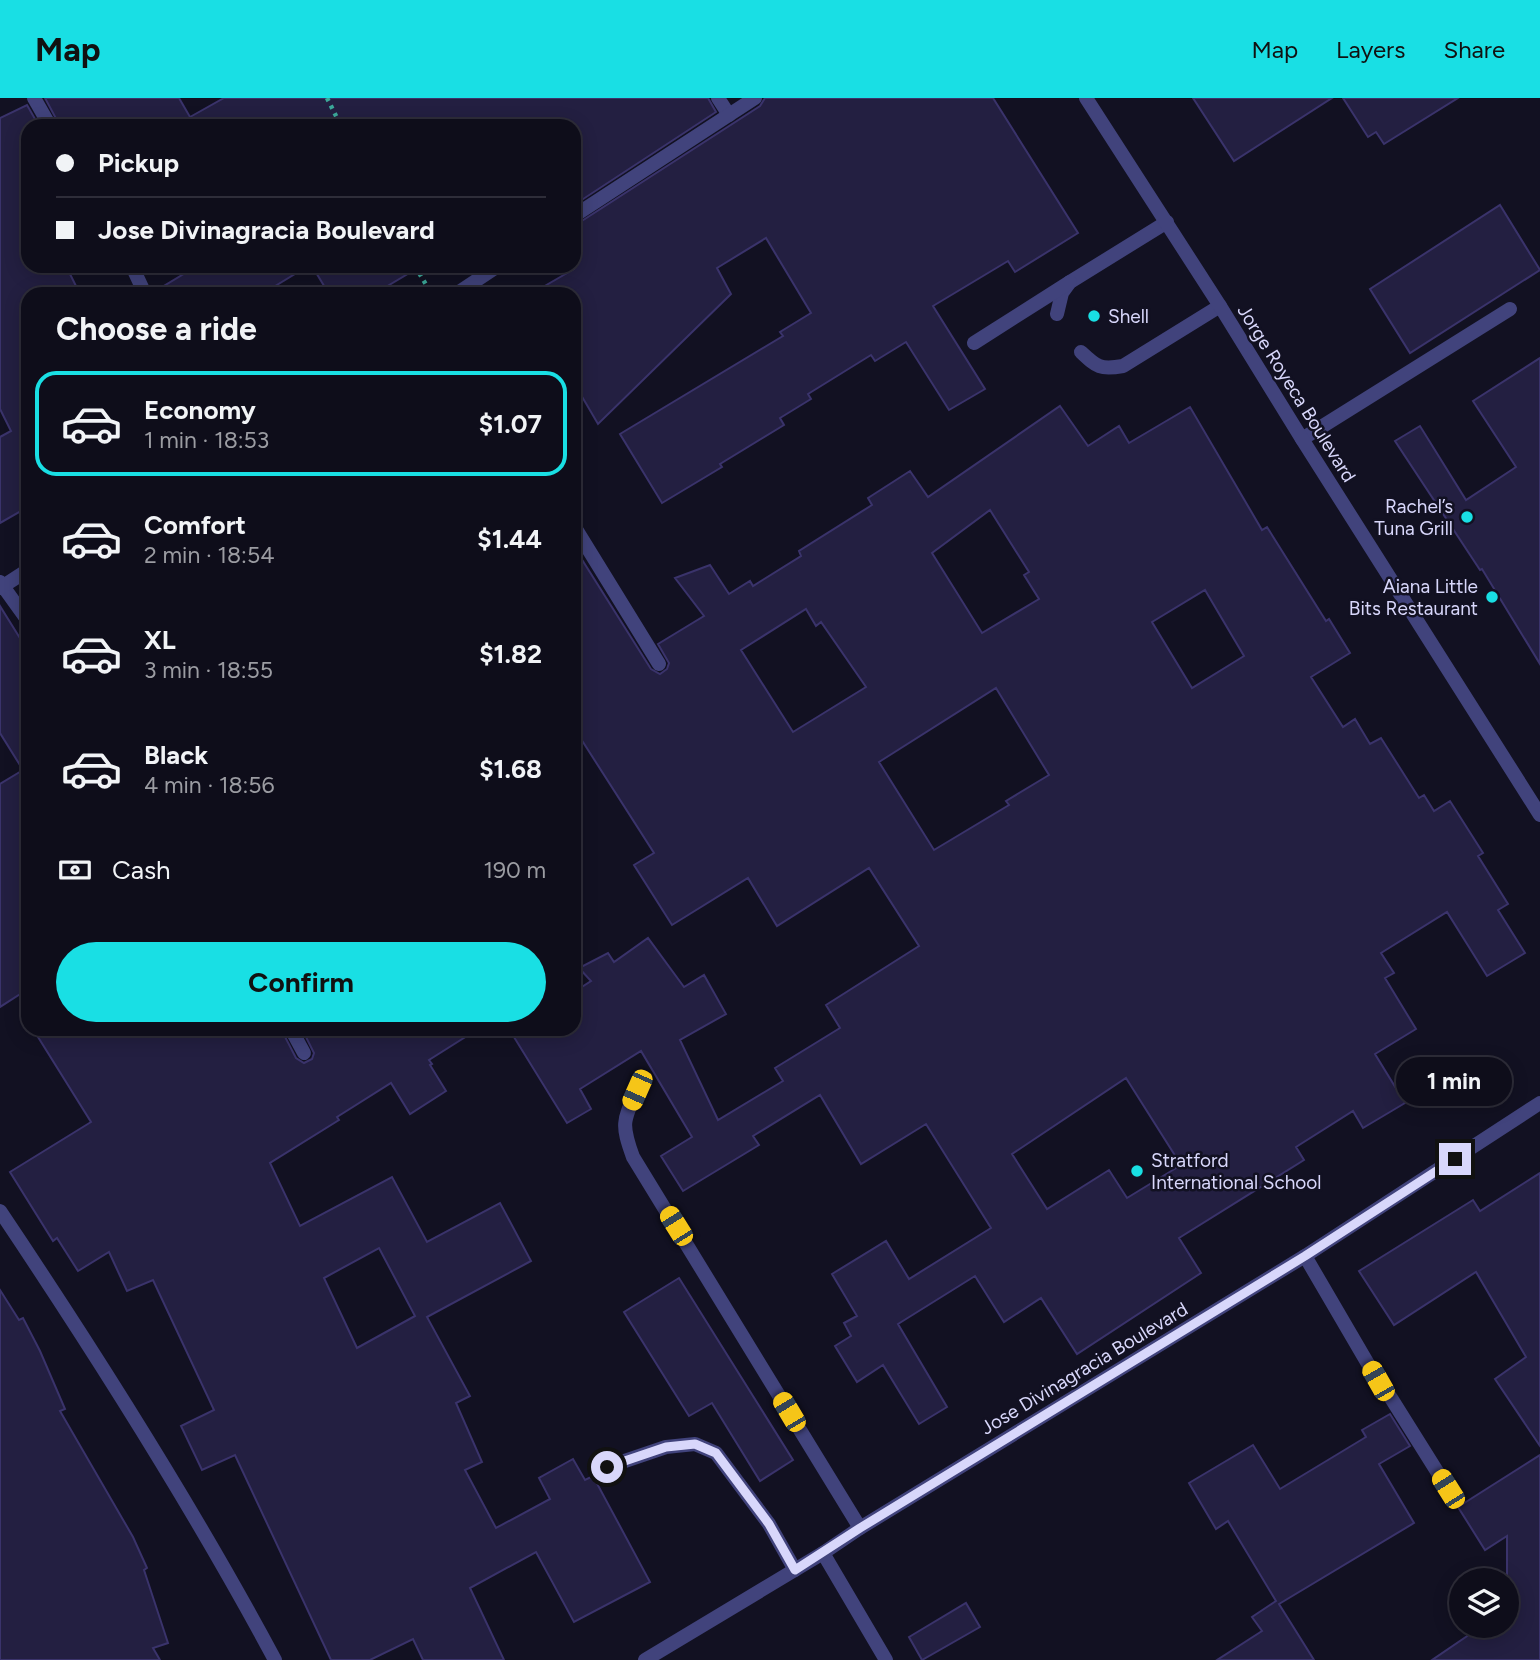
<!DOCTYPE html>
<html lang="en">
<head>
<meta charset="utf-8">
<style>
  body { margin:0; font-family:Figtree,sans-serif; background:#1c1b27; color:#f1f3f6; height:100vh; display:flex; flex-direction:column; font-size:26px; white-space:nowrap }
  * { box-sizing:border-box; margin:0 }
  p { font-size:23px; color:#9b9ca2 }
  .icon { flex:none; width:38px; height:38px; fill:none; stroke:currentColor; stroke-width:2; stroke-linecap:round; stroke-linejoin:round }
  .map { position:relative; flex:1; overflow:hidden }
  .sheet { position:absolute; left:21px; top:189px; width:560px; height:749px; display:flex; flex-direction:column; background:#0e0d1a; border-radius:21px; box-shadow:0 4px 18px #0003,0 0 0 2px #2e2d39 }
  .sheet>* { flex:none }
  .guide { position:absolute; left:21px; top:21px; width:560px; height:154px; border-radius:21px; box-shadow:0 4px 18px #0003,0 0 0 2px #2e2d39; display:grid; align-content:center; height:154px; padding:0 35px; background:#0e0d1a }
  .controls { position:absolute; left:1449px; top:1470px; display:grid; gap:14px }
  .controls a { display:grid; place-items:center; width:70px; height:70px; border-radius:50%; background:#0e0d1a; box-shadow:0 4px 18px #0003,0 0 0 2px #2e2d39; font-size:35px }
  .end { position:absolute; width:32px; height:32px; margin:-16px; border:9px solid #d8d7fb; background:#111; box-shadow:0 0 0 4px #111 }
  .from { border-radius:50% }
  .bubble { position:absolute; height:49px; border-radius:24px; background:#0e0d1a; box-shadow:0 4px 18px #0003,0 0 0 2px #2e2d39; font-size:23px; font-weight:700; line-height:49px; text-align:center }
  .car { position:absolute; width:21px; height:42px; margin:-21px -10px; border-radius:9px; box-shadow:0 0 5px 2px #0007; background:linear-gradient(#f5c518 24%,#345 0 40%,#f5c518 0 76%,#345 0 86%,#f5c518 0) }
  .guide b { display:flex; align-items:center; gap:24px; height:66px; font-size:26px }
  .guide b+b { border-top:2px solid #2e2d39 }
  .guide i { width:18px; height:18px; background:#f1f3f6 }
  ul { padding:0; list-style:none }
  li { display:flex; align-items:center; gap:21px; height:105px; margin:0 14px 10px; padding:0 21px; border:4px solid transparent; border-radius:21px }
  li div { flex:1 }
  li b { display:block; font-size:26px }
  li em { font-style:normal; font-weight:700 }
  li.active { border-color:#19dfe4 }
  li>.icon { width:63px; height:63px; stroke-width:1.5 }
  h2 { padding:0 35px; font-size:32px; line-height:84px }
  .pay { display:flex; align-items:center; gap:18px; height:77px; padding:0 35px; font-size:26px }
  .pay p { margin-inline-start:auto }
  .primary-button { display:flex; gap:14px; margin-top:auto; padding:14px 35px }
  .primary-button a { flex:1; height:80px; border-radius:42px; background:#19dfe4; color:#111; font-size:28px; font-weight:700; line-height:80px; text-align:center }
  header { display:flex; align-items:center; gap:42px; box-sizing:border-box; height:98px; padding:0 35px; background:#19dfe4; color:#111 }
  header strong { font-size:33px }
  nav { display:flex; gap:38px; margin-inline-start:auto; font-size:24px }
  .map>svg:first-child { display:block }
  .building { fill:#231f41; stroke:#3a336b; stroke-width:2; fill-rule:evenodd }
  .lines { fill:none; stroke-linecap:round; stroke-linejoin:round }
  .path { stroke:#3ca99a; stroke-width:4.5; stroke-dasharray:3.5 5; stroke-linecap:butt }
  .service { stroke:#41437c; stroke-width:14 }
  .minor { stroke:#41437c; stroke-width:14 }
  .tertiary { stroke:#41437c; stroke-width:14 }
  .route { stroke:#d8d7fb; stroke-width:9 }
  .poi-dot { fill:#19dfe4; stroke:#121122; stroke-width:2.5 }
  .labels { text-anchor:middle; stroke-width:5; stroke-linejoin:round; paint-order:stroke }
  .poi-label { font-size:19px; fill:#d8d7fb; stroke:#121122; text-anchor:start }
  .street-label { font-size:19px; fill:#d8d7fb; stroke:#121122 }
</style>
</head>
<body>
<header>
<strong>Map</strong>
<nav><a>Map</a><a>Layers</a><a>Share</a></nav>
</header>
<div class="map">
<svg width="1540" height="1562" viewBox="0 0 1540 1562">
  <rect width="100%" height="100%" fill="#121122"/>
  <!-- building -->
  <g class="building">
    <path d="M45,0H179L190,19L224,0H708L716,14L574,107V28H60Z"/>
    <path d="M765,0H993L1078,135L1015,174L1008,163L933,208L985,291L949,312L906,244L875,263L871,257L808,296L811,301L780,320L784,327L720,366L722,369L662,405L620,336L783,238L780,234L811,215L766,140L717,170L731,196L598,326L574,285V196H531L574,171V128L760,8Z"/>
    <path d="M1193,0H1332L1234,63Z"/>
    <path d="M1343,0H1458L1384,46L1376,34L1368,39Z"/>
    <path d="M27,7L39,28H28V168H66L80,196H28V409L0,425V339L11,333L0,311V20Z"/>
    <path d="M1500,107L1540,172L1410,255L1370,191Z"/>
    <path d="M197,168H308L262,196H155L154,194Z"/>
    <path d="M312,168H421L374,196H329Z"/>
    <path d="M1540,260V566L1482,471L1480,472L1395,343L1420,328L1466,402L1516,369L1473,303Z"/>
    <path d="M1060,308L1088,348L1119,328L1129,345L1190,309L1262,432L1267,429L1326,523L1329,521L1350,555L1311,579L1343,629L1355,621L1370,646L1381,640L1419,700L1424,697L1434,713L1450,703L1483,755L1478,758L1508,806L1498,812L1525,855L1487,878L1447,814L1381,855L1394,875L1385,880L1416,931L1375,956L1405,1005L1363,1030L1353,1013L1296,1049L1304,1062L1179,1140L1201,1175L1077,1256L1041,1200L1004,1224L975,1178L898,1226L947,1309L919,1326L883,1267L857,1284L835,1248L851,1238L844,1225L857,1218L832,1176L886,1143L909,1181L991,1130L926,1026L861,1066L820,997L753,1038L759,1047L683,1093L661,1058L692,1039L641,953L580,991L591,1011L567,1025L509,931H574V894L591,883L579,870L608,855L614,864L648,840L684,889L704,877L726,916L680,942L718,1022L783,983L775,970L840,930L826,907L919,848L869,770L777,828L748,780L672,827L634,767L654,755L574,630V449L651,571L660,576L667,571L669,565L658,546L704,518L675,480L710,467L729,496L750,483L753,488L801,458L799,453L872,407L868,400L910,373L928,399ZM990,412L1029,474L1024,477L1039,501L982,535L932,455ZM1205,492L1244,558L1192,590L1152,524ZM806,511L816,528L821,524L866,589L793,634L741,552ZM996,590L1049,677L1006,703L1009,707L934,752L879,664ZM1126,980L1181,1067L1127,1100L1109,1072L1047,1111L1012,1056Z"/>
    <path d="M0,508L28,553V891L0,909V686L23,672L0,635Z"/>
    <path d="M33,931H281L296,960L304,965L312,961L314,955L302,931H478L429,962L432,966L430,967L446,993L410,1016L391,985L337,1019L339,1022L270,1065L300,1128L392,1079L427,1144L500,1105L531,1163L427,1219L470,1298L456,1305L482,1364L465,1372L496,1430L550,1401L539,1380L573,1361L585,1382L593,1378L650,1484L574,1524L536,1454L470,1490L504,1562H423L413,1541L370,1562H331L235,1357L202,1372L181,1328L214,1312L153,1182L127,1193L109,1154L78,1173L57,1140L53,1143L10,1074L91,1024ZM379,1150L415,1218L357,1250L324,1180Z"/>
    <path d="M1540,1075V1348L1495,1281L1526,1259L1476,1174L1394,1227L1359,1173L1473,1102L1480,1113Z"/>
    <path d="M679,1180L793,1362L760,1383L712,1305L689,1318L624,1214Z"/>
    <path d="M0,1192L19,1222L23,1220L40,1253L65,1311L60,1313L133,1439L147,1470L144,1472L168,1545L153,1550L160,1562H0Z"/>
    <path d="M1390,1316L1410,1348L1379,1366L1414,1425L1279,1506L1314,1562H1217L1262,1533L1252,1519L1276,1503L1228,1423L1216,1431L1189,1385L1253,1347L1280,1391L1366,1339L1362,1332Z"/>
    <path d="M1540,1357V1562H1432L1482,1528H1507V1438L1485,1452L1458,1409Z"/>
    <path d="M966,1505L980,1529L922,1562L909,1539Z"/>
  </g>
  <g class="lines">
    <!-- path -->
    <g class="path">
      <path d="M327,0L341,28"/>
      <path d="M415,168L431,195"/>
    </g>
    <!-- service -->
    <g class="service">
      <path d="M1057,216L1062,195L1070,184L1167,124"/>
      <path d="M1081,254C1097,269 1100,272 1123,268L1220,208"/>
      <path d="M1302,341L1510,211"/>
      <path d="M1305,1158L1378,1283L1391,1300L1448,1391"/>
      <path d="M607,1369L666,1349L695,1346L716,1355L769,1426L795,1472"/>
      <path d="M823,1455L886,1562"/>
    </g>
    <!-- minor -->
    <g class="minor">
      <path d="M34,0L50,28"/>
      <path d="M718,0L729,17"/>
      <path d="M574,118L755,0"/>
      <path d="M132,168L145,196"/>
      <path d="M456,196L498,168"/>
      <path d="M974,245L1070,184"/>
      <path d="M574,428L659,566"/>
      <path d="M0,484L28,523"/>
      <path d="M0,490L28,472"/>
      <path d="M291,931L304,955"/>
      <path d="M637,992C623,1023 621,1026 633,1059L860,1430"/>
      <path d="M0,1113C98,1259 192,1407 275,1562"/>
      <path d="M645,1562L823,1455L860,1430L1305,1158L1540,1005"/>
    </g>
    <!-- tertiary -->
    <path class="tertiary" d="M1086,0L1220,208L1302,341L1540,717"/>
  </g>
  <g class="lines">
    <!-- route -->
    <path class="route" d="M607,1369L666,1349L695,1346L716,1355L769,1426L795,1472L860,1430L1305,1158L1455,1061"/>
  </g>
  <!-- markers -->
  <g class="poi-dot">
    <circle cx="1094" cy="218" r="7"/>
    <circle cx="1467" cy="419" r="7"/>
    <circle cx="1492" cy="499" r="7"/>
    <circle cx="1137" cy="1073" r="7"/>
  </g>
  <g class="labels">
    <!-- poi labels -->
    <g class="poi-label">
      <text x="1108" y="225">Shell</text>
      <text x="1453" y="415" text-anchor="end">Rachel’s<tspan x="1453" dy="22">Tuna Grill</tspan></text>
      <text x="1478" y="495" text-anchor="end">Aiana Little<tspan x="1478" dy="22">Bits Restaurant</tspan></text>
      <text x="1151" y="1069">Stratford<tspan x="1151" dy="22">International School</tspan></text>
    </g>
    <!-- street labels -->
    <g class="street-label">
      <text transform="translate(1297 295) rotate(58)" y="7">Jorge Royeca Boulevard</text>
      <text transform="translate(1084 1270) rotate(-31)" y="7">Jose Divinagracia Boulevard</text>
    </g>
  </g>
</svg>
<div class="controls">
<a><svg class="icon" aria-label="layers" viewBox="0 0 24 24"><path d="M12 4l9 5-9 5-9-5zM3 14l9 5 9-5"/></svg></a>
</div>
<i class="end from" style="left:607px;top:1369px"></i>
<i class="end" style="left:1455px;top:1061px"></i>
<div class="bubble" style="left:1396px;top:959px;width:116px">1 min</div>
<i class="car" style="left:637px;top:992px;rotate:204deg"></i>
<i class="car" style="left:676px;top:1128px;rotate:328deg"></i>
<i class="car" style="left:1378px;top:1283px;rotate:330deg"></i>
<i class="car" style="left:789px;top:1314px;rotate:329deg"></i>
<i class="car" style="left:1448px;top:1391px;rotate:328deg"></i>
<div class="guide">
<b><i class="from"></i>Pickup</b>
<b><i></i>Jose Divinagracia Boulevard</b>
</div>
<section class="sheet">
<h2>Choose a ride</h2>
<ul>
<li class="active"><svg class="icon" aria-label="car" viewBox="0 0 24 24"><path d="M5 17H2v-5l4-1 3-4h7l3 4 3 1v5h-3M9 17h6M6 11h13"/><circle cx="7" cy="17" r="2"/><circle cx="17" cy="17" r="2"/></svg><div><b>Economy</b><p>1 min · 18:53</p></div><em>$1.07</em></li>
<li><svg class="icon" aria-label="car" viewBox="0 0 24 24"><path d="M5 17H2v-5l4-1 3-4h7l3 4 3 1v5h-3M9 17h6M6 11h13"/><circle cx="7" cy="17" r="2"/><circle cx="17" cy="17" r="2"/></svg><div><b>Comfort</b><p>2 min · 18:54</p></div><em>$1.44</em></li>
<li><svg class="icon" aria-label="car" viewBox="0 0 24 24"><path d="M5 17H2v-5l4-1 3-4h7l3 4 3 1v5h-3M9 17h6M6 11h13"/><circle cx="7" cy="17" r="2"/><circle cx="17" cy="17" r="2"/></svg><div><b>XL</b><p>3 min · 18:55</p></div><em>$1.82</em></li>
<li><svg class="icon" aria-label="car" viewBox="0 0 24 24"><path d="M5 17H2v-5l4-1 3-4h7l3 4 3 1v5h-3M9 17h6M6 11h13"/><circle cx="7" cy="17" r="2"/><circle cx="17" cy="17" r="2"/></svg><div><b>Black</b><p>4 min · 18:56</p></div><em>$1.68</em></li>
</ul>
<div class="pay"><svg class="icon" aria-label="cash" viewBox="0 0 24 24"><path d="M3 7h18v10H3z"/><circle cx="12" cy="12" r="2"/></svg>Cash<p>190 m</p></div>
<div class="primary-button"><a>Confirm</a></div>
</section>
</div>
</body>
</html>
